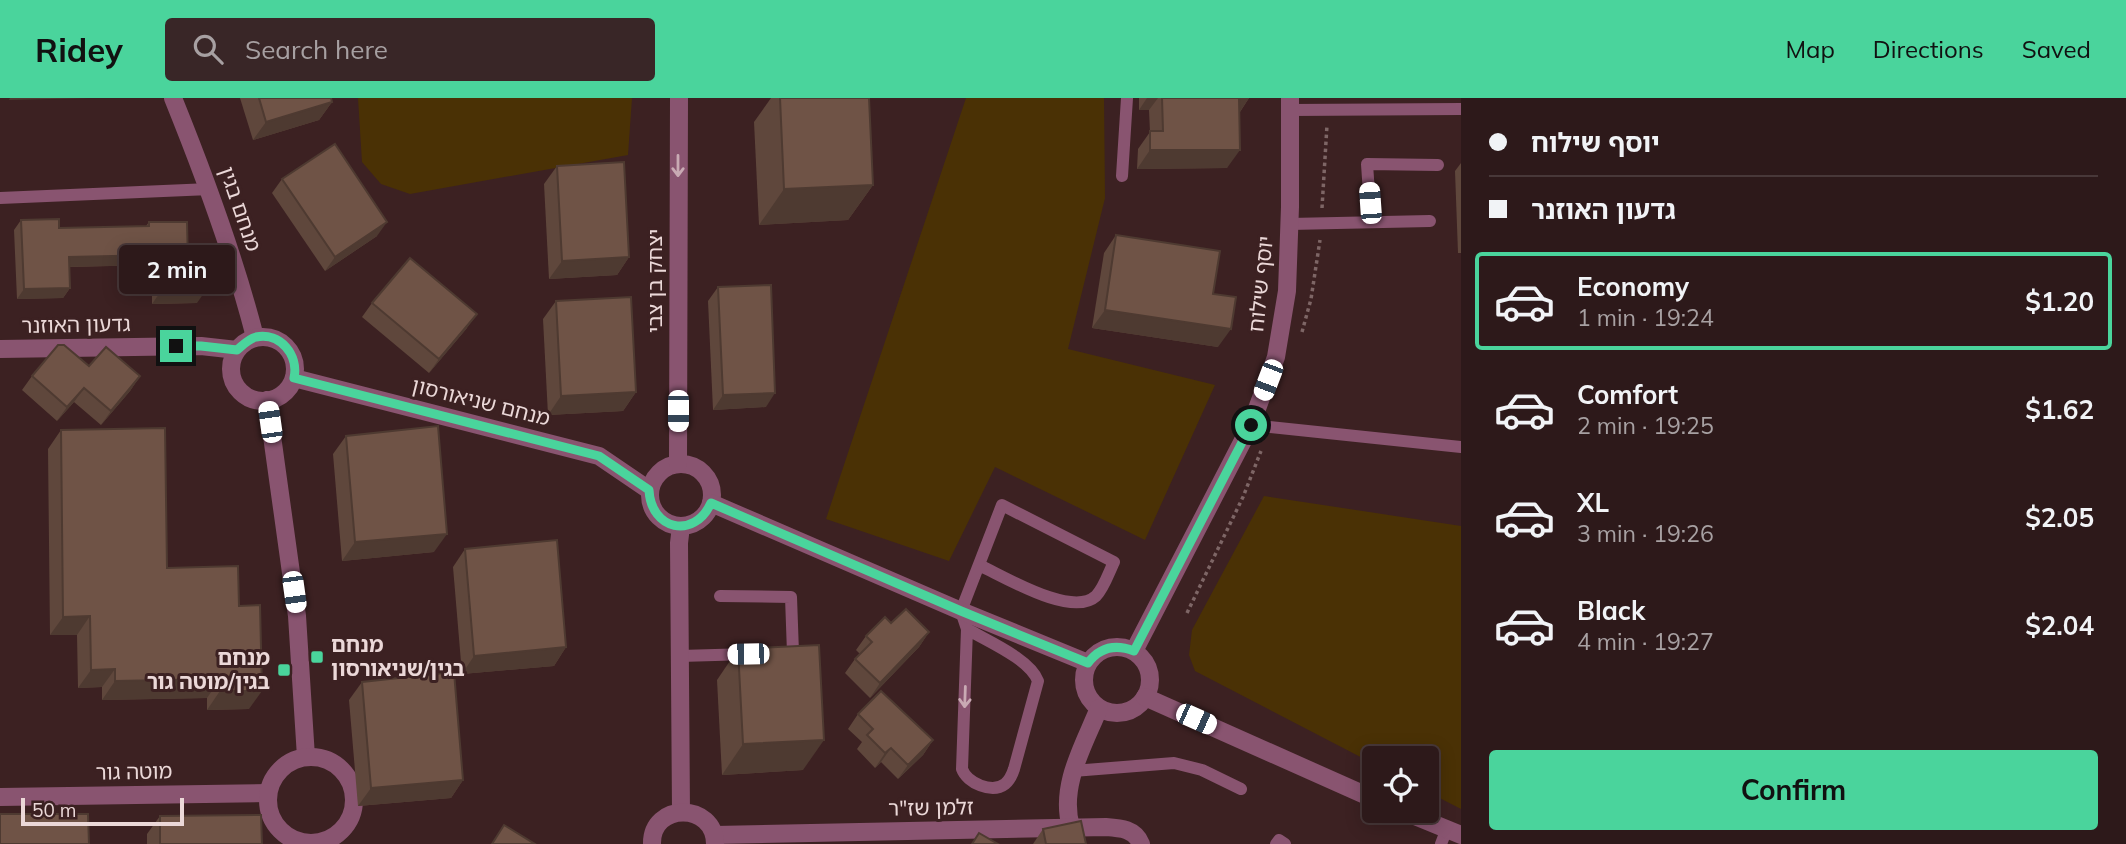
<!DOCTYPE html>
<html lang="en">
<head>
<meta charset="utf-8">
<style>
  body { margin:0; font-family:Mulish,"Noto Sans Hebrew",sans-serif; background:#392627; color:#f1f3f6; height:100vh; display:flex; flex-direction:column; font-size:26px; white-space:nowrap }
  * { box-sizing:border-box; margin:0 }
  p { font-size:23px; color:#a7a0a2 }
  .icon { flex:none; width:38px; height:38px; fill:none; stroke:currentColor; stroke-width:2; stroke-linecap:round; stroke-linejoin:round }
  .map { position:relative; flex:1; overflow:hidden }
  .panel { display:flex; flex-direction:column; background:#2d191a; width:665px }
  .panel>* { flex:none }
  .hud { display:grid; align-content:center; height:154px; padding:0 28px; background:#2d191a }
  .controls { position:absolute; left:1362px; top:648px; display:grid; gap:14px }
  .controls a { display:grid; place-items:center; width:77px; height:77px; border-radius:7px; background:#2d191a; box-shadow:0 4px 18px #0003,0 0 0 2px #483839; font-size:35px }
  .scale { position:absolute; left:21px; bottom:18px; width:163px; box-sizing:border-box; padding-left:7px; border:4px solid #ebd8d8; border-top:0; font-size:19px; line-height:24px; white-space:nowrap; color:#ebd8d8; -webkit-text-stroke:5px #3c2122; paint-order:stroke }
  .end { position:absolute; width:32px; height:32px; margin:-16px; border:9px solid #4ad49c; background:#111; box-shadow:0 0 0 4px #111 }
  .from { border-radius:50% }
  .bubble { position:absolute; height:49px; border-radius:7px; background:#2d191a; box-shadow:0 4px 18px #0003,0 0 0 2px #483839; font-size:23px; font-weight:700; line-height:49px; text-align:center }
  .car { position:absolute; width:21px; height:42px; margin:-21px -10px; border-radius:9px; box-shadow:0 0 5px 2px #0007; background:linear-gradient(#fff 24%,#345 0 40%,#fff 0 76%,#345 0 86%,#fff 0) }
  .hud b { display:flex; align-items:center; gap:24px; height:66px; font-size:26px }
  .hud b+b { border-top:2px solid #483839 }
  .hud i { width:18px; height:18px; background:#f1f3f6 }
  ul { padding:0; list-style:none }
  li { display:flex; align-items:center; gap:21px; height:98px; margin:0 14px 10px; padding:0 14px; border:4px solid transparent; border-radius:7px }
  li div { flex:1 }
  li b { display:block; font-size:26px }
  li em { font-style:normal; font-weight:700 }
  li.on { border-color:#4ad49c }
  li>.icon { width:63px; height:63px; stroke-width:1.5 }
  .action { display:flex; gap:14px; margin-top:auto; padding:14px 28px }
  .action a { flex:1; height:80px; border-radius:7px; background:#4ad49c; color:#111; font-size:28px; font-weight:700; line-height:80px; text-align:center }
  header { display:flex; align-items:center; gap:42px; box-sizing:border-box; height:98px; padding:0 35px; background:#4ad49c; color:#111 }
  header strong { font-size:33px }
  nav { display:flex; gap:38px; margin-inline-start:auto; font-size:24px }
  .search { width:490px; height:63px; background:#392627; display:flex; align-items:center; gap:18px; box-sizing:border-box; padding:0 24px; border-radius:7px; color:#a7a0a2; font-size:26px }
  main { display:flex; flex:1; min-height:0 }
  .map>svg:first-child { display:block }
  .green { fill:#4a3105 }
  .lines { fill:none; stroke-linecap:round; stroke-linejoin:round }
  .path { stroke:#7e6666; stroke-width:3.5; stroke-dasharray:3.5 3.5; stroke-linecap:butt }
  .service { stroke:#895470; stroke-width:12 }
  .minor { stroke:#895470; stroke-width:18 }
  .tertiary { stroke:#895470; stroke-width:18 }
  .wall { fill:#5f473c }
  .shaded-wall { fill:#4e3a31 }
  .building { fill:#6f5346; stroke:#4e3a31; stroke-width:2 }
  .oneway { stroke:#c9aab4 }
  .route { stroke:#4ad49c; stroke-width:9 }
  .poi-dot { fill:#4ad49c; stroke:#3c2122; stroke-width:2.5 }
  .labels { text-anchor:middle; stroke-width:6; stroke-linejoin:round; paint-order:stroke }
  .street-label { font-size:21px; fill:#ebd8d8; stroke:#3c2122 }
  .poi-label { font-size:21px; font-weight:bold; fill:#ebd8d8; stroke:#3c2122; text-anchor:start }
</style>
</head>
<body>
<header>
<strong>Ridey</strong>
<div class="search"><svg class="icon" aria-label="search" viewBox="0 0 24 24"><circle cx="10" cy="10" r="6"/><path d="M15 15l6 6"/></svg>Search here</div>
<nav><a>Map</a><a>Directions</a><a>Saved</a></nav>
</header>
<main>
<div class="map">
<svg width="1461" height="746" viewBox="0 0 1461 746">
  <rect width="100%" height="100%" fill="#3c2122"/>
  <!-- green -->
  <g class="green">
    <path d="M358,0H632L628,57L410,96L381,86L362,64Z"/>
    <path d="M966,0H1104L1105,100L1068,251L1215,287L1145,442L995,369L949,463L826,421Z"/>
    <path d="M1264,398L1461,428V711L1426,693V660H1374V666L1195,573L1189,557L1192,532Z"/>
  </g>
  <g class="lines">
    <!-- path -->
    <g class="path">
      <path d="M1322,110L1327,27"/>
      <path d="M1302,234L1311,201L1320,142"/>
      <path d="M1187,515L1243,399L1261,353"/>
    </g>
    <!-- service -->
    <g class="service">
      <path d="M1290,12L1461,11"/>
      <path d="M1122,78L1127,0"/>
      <path d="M0,100L210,91"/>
      <path d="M1371,124L1367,66L1438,67"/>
      <path d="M1290,126L1430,123"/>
      <path d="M1251,327L1461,349"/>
      <path d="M720,498L791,499L793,555L786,556"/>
      <path d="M967,531C987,543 1030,561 1038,583L1014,671C1012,677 1010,682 1005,686C992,696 967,685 962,671L967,531L961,513L1002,407L1114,464C1109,474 1104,490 1096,498C1072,520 1005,479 979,467"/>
      <path d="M680,558L750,556"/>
      <path d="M1073,673L1174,665L1202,672L1241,691"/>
      <path d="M1276,746L1279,742L1285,746"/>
      <path d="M1441,746L1446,733"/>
    </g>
    <!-- minor -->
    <g class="minor">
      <path d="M0,251L201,248L237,252"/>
      <path d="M294,280L599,358L649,392"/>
      <circle cx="681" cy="397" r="31"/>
      <path d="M678,366L679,0"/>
      <path d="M711,405L961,513L1088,565"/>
      <path d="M681,428L679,445L681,714"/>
      <circle cx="1117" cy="582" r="33"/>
      <path d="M1134,553L1251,327L1276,259L1287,193L1290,109V0"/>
      <path d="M1145,599L1374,701"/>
      <path d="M0,699L268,695"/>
      <path d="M1400,712L1461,737"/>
      <path d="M1071,729C1059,688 1084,647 1099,610"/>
      <path d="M715,737L1106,729C1121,730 1135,731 1141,746"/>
      <path d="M652,746C651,704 715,704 715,746"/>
    </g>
    <!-- tertiary -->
    <g class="tertiary">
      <path d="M173,0C205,79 234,157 255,239"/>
      <circle cx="263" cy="271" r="32"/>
      <path d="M267,302L297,518L306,659"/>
      <circle cx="311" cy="702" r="43"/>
    </g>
  </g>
  <!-- wall -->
  <g class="wall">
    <path d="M240,0H331L332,4L319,22L253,42Z"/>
    <path d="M771,0H869L873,87L848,122L759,127L754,24Z"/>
    <path d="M1139,0H1249L1240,14L1227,70L1137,71L1138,51L1150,34L1149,12H1139Z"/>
    <path d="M1461,65V155H1458L1455,73Z"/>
    <path d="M557,68L629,159L617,177L549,181L544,86Z"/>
    <path d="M282,81L377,138L325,173L272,95Z"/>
    <path d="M21,122L59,130L146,128L149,124L188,164L197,205L152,206V167L70,169V190L63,200L17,201L14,132Z"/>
    <path d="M1116,137L1213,196L1218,249L1092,230L1104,155Z"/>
    <path d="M718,189L766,309L713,312L708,203Z"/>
    <path d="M556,203L636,294L623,313L548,317L543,221Z"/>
    <path d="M372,205L467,230L429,275L362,219Z"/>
    <path d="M89,268L140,278L130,293L101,327L74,304L57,323L22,292L32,278Z"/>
    <path d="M61,332L167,470L239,508L249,611L207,612V600L102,602V589L78,590L77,537H50L48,351Z"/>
    <path d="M346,338L434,454L342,463L333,356Z"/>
    <path d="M465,451L566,549L554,568L462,576L453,469Z"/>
    <path d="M891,525L929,534L919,549L870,600L845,575L855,561L860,556L856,552L866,538Z"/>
    <path d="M738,551L803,672L722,677L717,582Z"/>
    <path d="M362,584L463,682L451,700L358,708L349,602Z"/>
    <path d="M858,616L933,642L923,657L898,681L881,664L875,670L857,651L862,644L848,631Z"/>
    <path d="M160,718L262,746H147V736Z"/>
    <path d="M1043,731L1086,746H1033Z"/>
  </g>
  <!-- shaded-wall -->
  <g class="shaded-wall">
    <path d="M10,0H92L9,2Z"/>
    <path d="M1147,0H1158L1149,12H1139Z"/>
    <path d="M1237,0H1249L1239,15Z"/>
    <path d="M332,4L319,22L253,42L266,24Z"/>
    <path d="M1150,52H1240L1227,70L1137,71Z"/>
    <path d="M873,87L848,122L759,127L784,91Z"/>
    <path d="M387,124L377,138L325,173L335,159Z"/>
    <path d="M158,157L152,167L63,169L69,159Z"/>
    <path d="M629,159L617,177L549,181L562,163Z"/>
    <path d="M70,190L63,200L17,201L24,191Z"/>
    <path d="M204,195L197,205L152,206L159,196Z"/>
    <path d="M1105,212L1231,231L1218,249L1092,230Z"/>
    <path d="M477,216L467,230L429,275L439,261Z"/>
    <path d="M140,278L130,293L101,327L111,313Z"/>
    <path d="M84,290L74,304L57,323L67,309Z"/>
    <path d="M636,294L623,313L548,317L561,298Z"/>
    <path d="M775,295L766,309L713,312L723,297Z"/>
    <path d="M447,436L434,454L342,463L355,444Z"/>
    <path d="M90,518L77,537H50L63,519Z"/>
    <path d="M929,534L919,549L870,600L880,585Z"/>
    <path d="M566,549L554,568L462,576L474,558Z"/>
    <path d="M115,571L102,589L78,590L91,572Z"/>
    <path d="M220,581L207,600L102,602L115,583Z"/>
    <path d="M220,593H262L249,611L207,612Z"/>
    <path d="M824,642L803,672L722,677L743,646Z"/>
    <path d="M933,642L923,657L898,681L908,667Z"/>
    <path d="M891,650L881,664L875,670L885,655Z"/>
    <path d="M463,682L451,700L358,708L371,690Z"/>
  </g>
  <!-- building -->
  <g class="building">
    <path d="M259,0H331L332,4L266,24Z"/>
    <path d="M780,0H869L873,87L784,91Z"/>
    <path d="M1162,0H1239L1240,52H1150V33H1163Z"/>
    <path d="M335,46L387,124L335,159L282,81Z"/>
    <path d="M624,64L629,159L562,163L557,68Z"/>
    <path d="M59,121V130L149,128V124H187L188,164H203L204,195L159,196L158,157L69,159L70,190L24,191L21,122Z"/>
    <path d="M1116,137L1220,153L1213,196L1236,199L1231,231L1105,212Z"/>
    <path d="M410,160L477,216L439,261L372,205Z"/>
    <path d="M771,187L775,295L723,297L718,189Z"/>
    <path d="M631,199L636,294L561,298L556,203Z"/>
    <path d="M58,247H64L89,268L106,249L140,278L111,313L84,290L67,309L32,278Z"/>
    <path d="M438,328L447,436L355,444L346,338Z"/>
    <path d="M165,330L167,470L238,468L239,508L260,507L262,593H220V581L115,583V571L91,572L90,518L63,519L61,332Z"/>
    <path d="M557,442L566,549L474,558L465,451Z"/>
    <path d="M906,511L929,534L880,585L855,561L872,544L866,538L885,519L891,525Z"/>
    <path d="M819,547L824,642L743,646L738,551Z"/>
    <path d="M454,574L463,682L371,690L362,584Z"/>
    <path d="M881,593L933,642L908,667L891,650L885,655L867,637L873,631L858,616Z"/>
    <path d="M0,716H88L89,746H0Z"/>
    <path d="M261,717L262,746H160V718Z"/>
    <path d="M1081,723L1086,746H1045H1046L1043,731Z"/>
    <path d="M504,727L535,746H492Z"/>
    <path d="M979,735L998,746H972Z"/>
  </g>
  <!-- one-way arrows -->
  <defs><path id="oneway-shaft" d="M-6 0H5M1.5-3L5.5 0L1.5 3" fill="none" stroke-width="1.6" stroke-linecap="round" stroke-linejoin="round" transform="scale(1.75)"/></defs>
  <g class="oneway">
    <use href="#oneway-shaft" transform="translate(678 68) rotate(90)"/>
    <use href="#oneway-shaft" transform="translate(965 599) rotate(92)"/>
  </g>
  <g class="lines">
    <!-- route -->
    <path class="route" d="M176,248H201L237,252C243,247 248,241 256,239C280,234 299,257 294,280L599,358L649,392C651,432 694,442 711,405L961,513L1088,565C1100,549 1116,546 1134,553L1251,327"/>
  </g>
  <!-- markers -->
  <g class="poi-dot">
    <rect x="310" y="552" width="14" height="14" rx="3.5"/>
    <rect x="277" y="565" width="14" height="14" rx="3.5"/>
  </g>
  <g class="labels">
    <!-- street labels -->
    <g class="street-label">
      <text transform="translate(240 111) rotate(71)" y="7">מנחם בגין</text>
      <text transform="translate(655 183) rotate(-90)" y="7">יצחק בן צבי</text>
      <text transform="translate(1261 186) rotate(-84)" y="7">יוסף שילוח</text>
      <text transform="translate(76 227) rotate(-1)" y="7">גדעון האוזנר</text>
      <text transform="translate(481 304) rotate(14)" y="7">מנחם שניאורסון</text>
      <text transform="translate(134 674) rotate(-1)" y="7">מוטה גור</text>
      <text transform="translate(931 710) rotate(-1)" y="7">זלמן שז"ר</text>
    </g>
    <!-- poi labels -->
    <g class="poi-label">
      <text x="331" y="554">מנחם<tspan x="331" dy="24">בגין/שניאורסון</tspan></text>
      <text x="270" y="567" text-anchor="end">מנחם<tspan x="270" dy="24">בגין/מוטה גור</tspan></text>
    </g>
  </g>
</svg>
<div class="controls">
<a><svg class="icon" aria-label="locate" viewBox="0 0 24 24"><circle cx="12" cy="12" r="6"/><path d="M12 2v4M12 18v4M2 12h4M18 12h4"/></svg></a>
</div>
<div class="scale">50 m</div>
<i class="end from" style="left:1251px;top:327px"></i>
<i class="end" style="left:176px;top:248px"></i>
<div class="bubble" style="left:119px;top:147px;width:116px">2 min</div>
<i class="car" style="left:1370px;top:105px;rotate:356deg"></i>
<i class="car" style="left:1268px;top:282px;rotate:201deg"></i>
<i class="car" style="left:678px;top:313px;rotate:180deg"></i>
<i class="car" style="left:270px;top:324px;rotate:352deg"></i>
<i class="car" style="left:294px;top:494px;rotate:172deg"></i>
<i class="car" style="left:748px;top:556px;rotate:269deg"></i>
<i class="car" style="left:1196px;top:621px;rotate:114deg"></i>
</div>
<section class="panel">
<div class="hud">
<b><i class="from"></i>יוסף שילוח</b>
<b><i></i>גדעון האוזנר</b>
</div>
<ul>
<li class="on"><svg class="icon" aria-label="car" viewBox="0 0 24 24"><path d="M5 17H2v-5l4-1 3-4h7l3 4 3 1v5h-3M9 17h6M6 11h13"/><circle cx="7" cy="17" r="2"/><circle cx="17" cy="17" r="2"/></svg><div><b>Economy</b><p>1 min · 19:24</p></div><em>$1.20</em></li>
<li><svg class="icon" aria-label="car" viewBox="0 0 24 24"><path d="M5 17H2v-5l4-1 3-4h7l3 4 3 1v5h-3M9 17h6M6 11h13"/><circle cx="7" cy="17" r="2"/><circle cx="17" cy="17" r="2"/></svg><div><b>Comfort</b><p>2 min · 19:25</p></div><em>$1.62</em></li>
<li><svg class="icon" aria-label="car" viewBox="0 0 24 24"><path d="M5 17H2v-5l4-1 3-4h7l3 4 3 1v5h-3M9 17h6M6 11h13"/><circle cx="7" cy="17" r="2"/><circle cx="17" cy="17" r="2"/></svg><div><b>XL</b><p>3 min · 19:26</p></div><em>$2.05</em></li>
<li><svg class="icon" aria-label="car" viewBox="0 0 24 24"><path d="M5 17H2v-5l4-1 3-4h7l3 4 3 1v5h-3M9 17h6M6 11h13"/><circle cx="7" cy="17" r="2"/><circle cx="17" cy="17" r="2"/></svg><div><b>Black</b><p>4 min · 19:27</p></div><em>$2.04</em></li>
</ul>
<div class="action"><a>Confirm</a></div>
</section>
</main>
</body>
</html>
